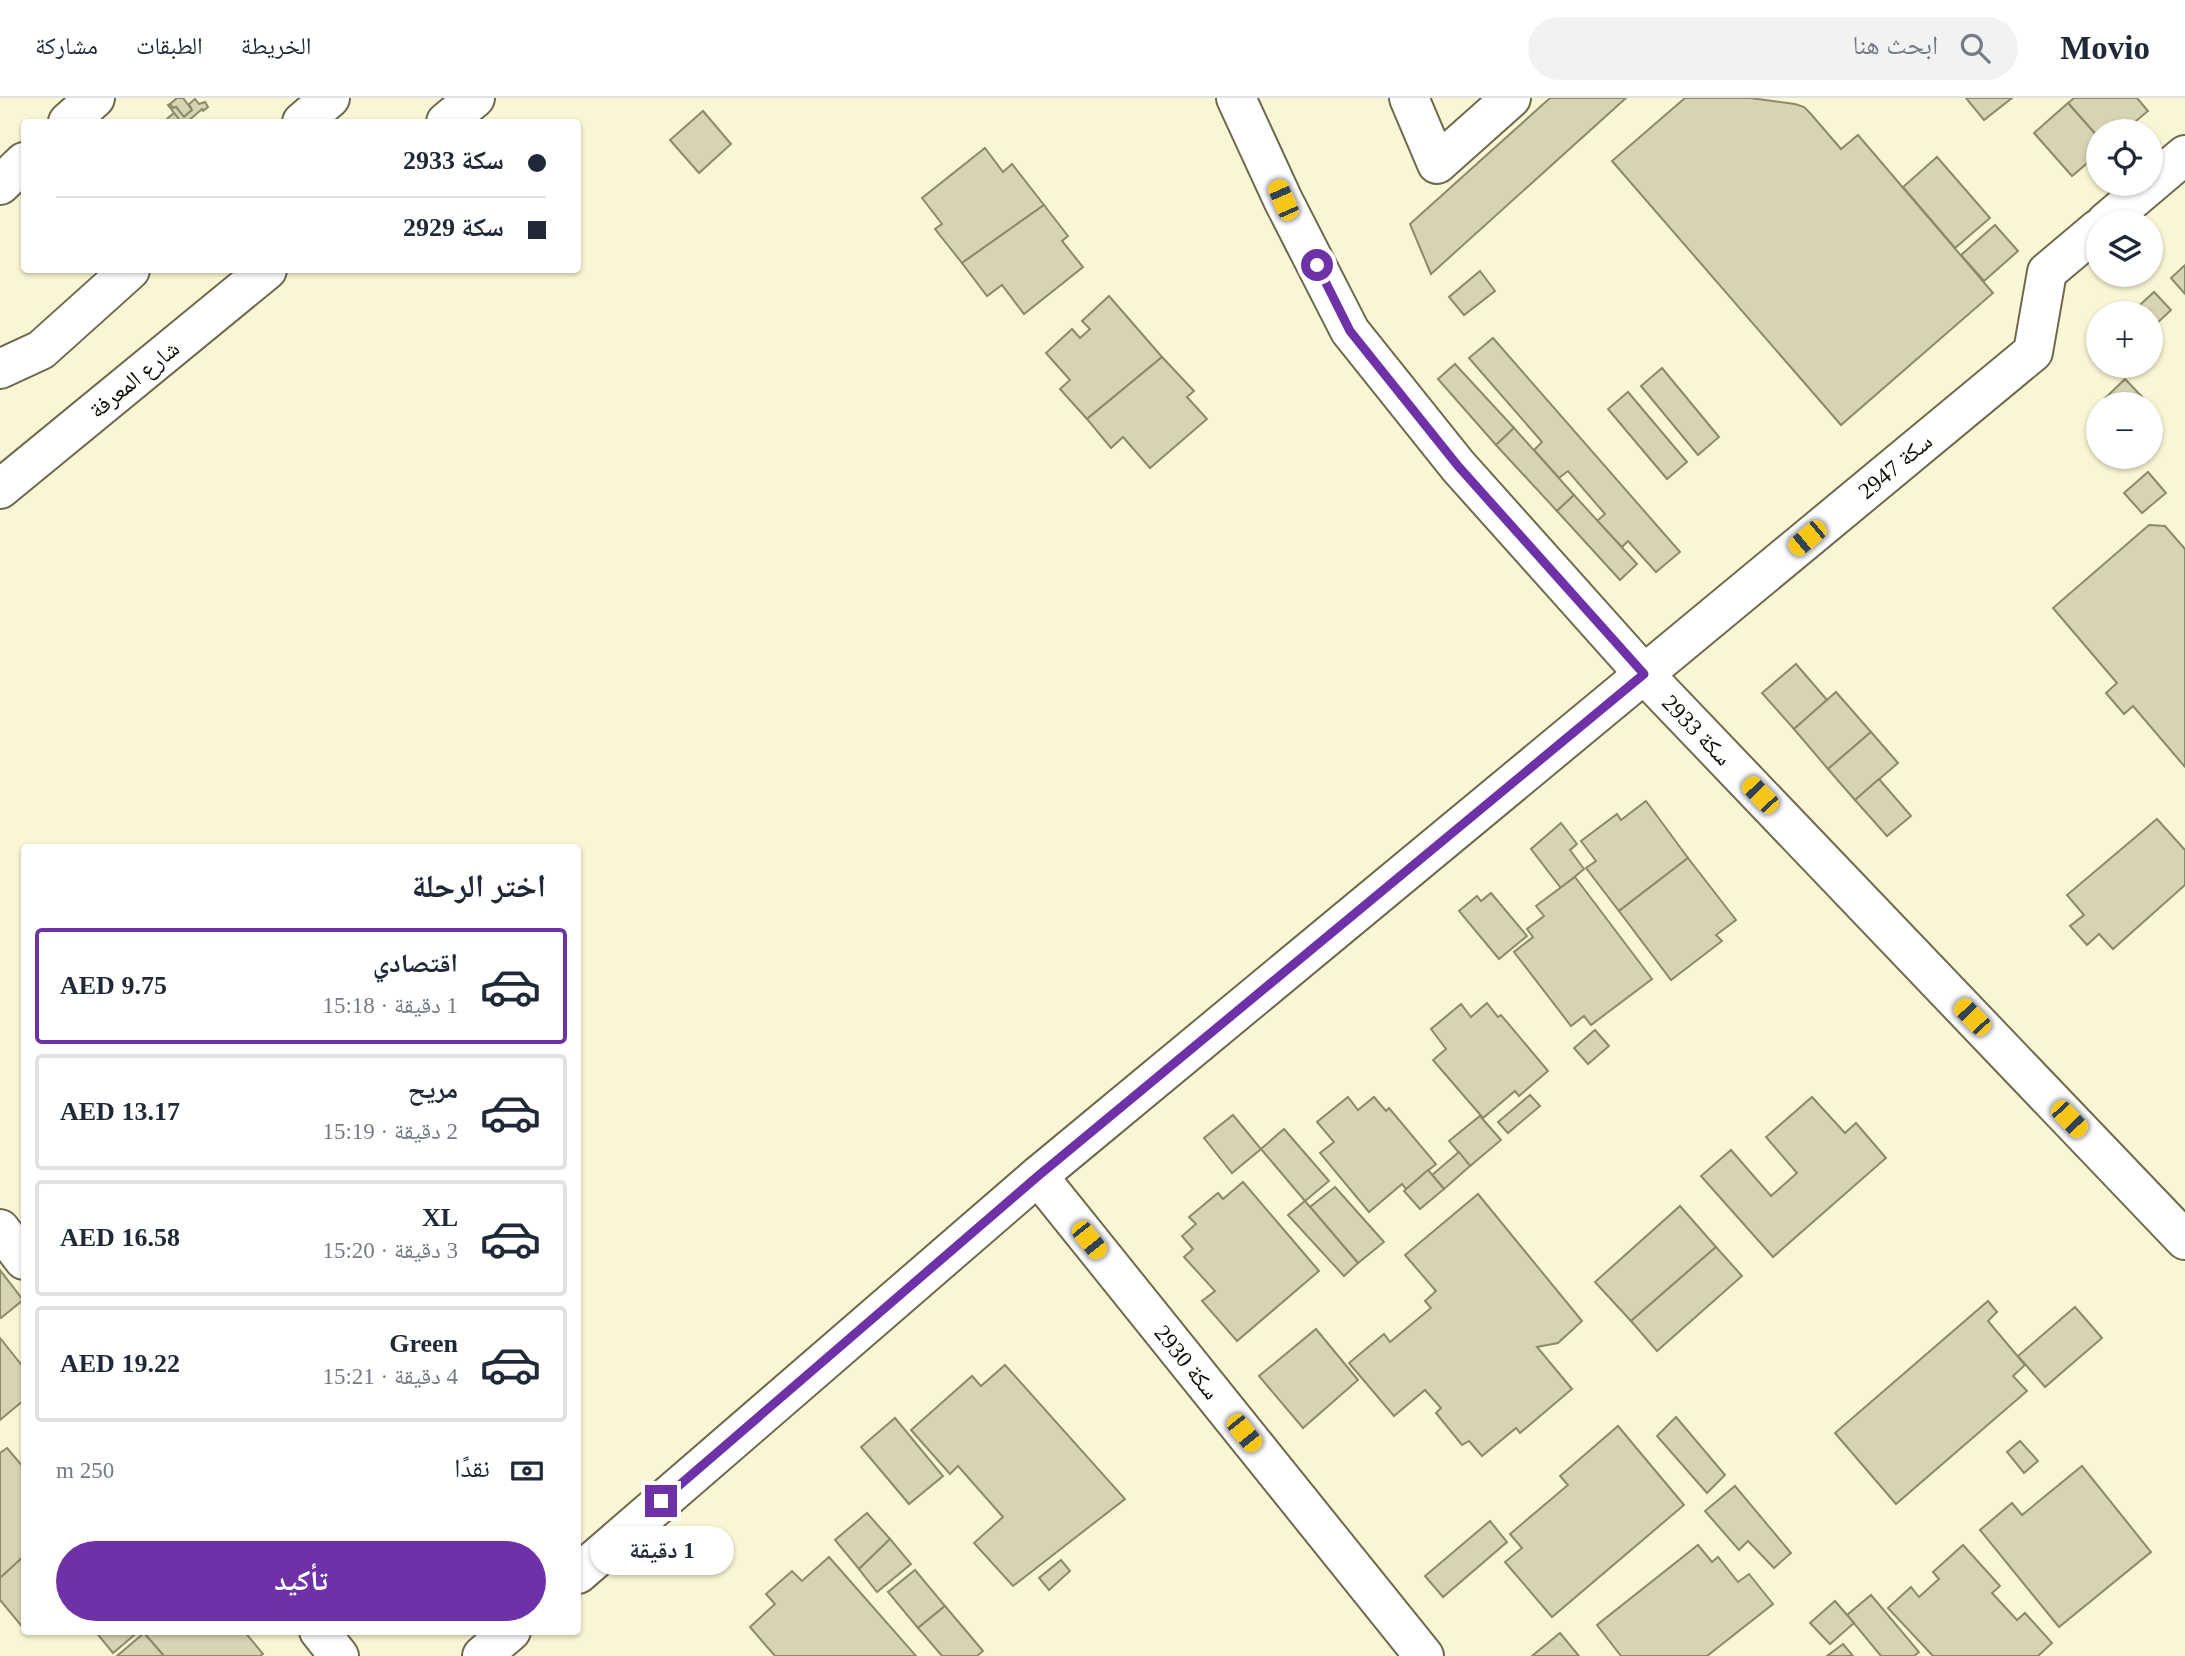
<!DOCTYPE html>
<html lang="ar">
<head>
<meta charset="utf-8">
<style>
  body { margin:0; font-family:"Times New Roman","Noto Naskh Arabic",serif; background:#f2f2f3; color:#1f2937; direction:rtl; height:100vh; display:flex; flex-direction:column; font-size:26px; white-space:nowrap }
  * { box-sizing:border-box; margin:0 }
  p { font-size:23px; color:#747a83 }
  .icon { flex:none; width:38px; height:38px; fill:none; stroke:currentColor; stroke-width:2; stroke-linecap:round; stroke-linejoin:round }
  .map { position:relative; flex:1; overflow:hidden; direction:ltr }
  .details { position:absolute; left:21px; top:746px; width:560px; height:791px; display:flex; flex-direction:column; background:#fff; border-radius:7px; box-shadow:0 2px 5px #0004; direction:rtl }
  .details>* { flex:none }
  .guide { position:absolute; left:21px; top:21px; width:560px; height:154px; border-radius:7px; box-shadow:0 2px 5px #0004; direction:rtl; display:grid; align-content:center; height:154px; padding:0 35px; background:#fff }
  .buttons { position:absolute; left:2086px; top:21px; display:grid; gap:14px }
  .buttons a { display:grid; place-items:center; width:77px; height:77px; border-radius:50%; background:#fff; box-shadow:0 2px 5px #0004; font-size:35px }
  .end { position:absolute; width:32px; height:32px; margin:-16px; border:9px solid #6f31a7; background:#fff; box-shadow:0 0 0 4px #fff }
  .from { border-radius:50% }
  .bubble { position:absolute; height:49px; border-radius:24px; background:#fff; box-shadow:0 2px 5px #0004; font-size:23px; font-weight:700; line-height:49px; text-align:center; direction:rtl }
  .car { position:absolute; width:21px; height:42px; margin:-21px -10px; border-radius:9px; box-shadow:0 0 5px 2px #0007; background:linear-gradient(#f5c518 24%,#345 0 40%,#f5c518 0 76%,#345 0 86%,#f5c518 0) }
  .guide b { display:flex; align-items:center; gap:24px; height:66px; font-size:26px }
  .guide b+b { border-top:2px solid #e0e1e3 }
  .guide i { width:18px; height:18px; background:#1f2937 }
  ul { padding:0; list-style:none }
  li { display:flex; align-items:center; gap:21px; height:116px; margin:0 14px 10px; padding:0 21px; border:4px solid #e0e1e3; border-radius:7px }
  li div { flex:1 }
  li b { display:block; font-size:26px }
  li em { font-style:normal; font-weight:700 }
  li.current { border-color:#6f31a7 }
  li>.icon { width:63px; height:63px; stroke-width:1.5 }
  h2 { padding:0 35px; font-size:32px; line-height:84px }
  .pay { display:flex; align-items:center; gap:18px; height:77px; padding:0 35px; font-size:26px }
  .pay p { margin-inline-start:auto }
  .action { display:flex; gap:14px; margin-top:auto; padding:14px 35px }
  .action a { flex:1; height:80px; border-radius:42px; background:#6f31a7; color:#fff; font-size:28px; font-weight:700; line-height:80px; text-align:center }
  header { display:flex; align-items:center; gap:42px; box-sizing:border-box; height:98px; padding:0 35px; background:#fff; border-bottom:2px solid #e0e1e3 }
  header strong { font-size:33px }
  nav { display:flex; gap:38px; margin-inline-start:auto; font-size:24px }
  .search { width:490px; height:63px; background:#f2f2f3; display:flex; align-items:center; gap:18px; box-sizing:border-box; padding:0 24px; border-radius:38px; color:#747a83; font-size:26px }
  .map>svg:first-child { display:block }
  .building { fill:#d8d3b2; stroke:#8e896b; stroke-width:2 }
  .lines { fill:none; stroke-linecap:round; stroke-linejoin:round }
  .minor-casing { stroke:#6e694c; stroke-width:42 }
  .minor { stroke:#fff; stroke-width:38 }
  .route { stroke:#6f31a7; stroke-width:9 }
  .labels { text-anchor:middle; stroke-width:6; stroke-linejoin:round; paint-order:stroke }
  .street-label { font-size:23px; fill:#0e0c03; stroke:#fff }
</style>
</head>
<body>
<header>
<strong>Movio</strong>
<div class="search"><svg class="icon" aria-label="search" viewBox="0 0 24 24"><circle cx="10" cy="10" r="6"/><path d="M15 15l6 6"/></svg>ابحث هنا</div>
<nav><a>الخريطة</a><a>الطبقات</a><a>مشاركة</a></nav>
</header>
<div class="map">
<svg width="2185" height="1558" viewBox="0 0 2185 1558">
  <rect width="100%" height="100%" fill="#faf5d4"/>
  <!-- building -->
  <g class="building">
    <path d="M177,0H183L192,12L184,19L176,9L173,10L170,6Z"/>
    <path d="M1550,0H1626L1431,176L1410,126Z"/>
    <path d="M1685,0H1750L1795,6L1804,9L1810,15L1841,51L1858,37L1993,195L1841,327L1612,63Z"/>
    <path d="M1966,0H2012L1984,22Z"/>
    <path d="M2074,0H2137L2148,13L2124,33H2098V39L2068,5Z"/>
    <path d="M195,1L199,6L205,4L208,9L203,13L202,11L187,24H181L168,7L170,6L173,10L176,9L184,19L192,12L189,6Z"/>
    <path d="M2068,5L2098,39V56L2072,78L2034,35Z"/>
    <path d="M703,13L731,46L699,75L670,42Z"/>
    <path d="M174,15L181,24H165L168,20Z"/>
    <path d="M985,50L1003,74L1012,66L1044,107L962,165L935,131L942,126L922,100Z"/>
    <path d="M1937,59L1990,120L1955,150L1903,89Z"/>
    <path d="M1044,107L1068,138L1062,143L1083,169L1024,216L1002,187L987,198L962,165Z"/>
    <path d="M1995,127L2018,153L1984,183L1961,157Z"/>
    <path d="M2185,167V196L2171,180Z"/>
    <path d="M1480,173L1495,193L1464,217L1449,199Z"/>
    <path d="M2154,194L2171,212L2151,231V215H2131Z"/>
    <path d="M1109,198L1162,259L1087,321L1060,291L1070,282L1046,255L1072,231L1080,240L1090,231L1082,223Z"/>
    <path d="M1493,240L1680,454L1656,474L1628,443L1622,449L1597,423L1605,416L1568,373L1559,380L1534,352L1542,344L1469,260Z"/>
    <path d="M1162,259L1194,293L1187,299L1207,321L1150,370L1123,339L1111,350L1087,321Z"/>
    <path d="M1455,266L1514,330L1496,347L1438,281Z"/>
    <path d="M1662,270L1719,339L1698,357L1641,288Z"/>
    <path d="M2125,281L2149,306H2099Z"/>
    <path d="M1628,294L1687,364L1667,381L1608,311Z"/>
    <path d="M1514,330L1574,397L1557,413L1496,347Z"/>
    <path d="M2148,374L2166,395L2142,415L2124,395Z"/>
    <path d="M1574,397L1637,466L1620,482L1557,413Z"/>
    <path d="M2149,427L2165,428L2185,451V669L2133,608L2124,616L2106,595L2117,585L2053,510Z"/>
    <path d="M1796,566L1827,602L1794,631L1762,595Z"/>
    <path d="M1836,594L1871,634L1828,671L1794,631Z"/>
    <path d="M1871,634L1898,665L1855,702L1828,671Z"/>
    <path d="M1879,681L1911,718L1887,738L1855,702Z"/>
    <path d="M1646,703L1688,760L1619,813L1586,770L1596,763L1581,743L1617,716L1621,722Z"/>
    <path d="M2157,721L2185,752V787L2113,851L2099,836L2087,847L2070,828L2084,817L2067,797Z"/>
    <path d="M1561,725L1577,746L1570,752L1584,771L1561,790L1531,751Z"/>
    <path d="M1688,760L1736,822L1716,837L1722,843L1671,882L1619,813Z"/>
    <path d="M1575,779L1652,881L1591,927L1584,918L1571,928L1514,854L1533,839L1527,831L1544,818L1536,808Z"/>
    <path d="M1491,795L1527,838L1499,861L1459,813L1477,798L1481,803Z"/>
    <path d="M1487,905L1498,919L1501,917L1548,973L1519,998L1515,993L1483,1020L1433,962L1446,951L1431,931L1461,906L1471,919Z"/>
    <path d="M1595,932L1609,948L1588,966L1574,950Z"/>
    <path d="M1530,997L1540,1008L1508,1035L1498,1024Z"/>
    <path d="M1348,999L1358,1012L1374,999L1386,1013L1389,1010L1436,1066L1406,1091L1402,1086L1369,1114L1320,1055L1334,1044L1317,1024Z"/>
    <path d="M1812,999L1845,1035L1856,1025L1886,1060L1773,1159L1701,1078L1731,1052L1771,1098L1797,1075L1766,1039Z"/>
    <path d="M1233,1017L1261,1051L1232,1075L1204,1040Z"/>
    <path d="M1480,1018L1501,1042L1470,1068L1449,1043Z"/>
    <path d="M1284,1031L1329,1083L1305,1103L1261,1051Z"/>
    <path d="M1459,1054L1470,1068L1444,1091L1432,1077Z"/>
    <path d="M1428,1072L1444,1091L1420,1111L1404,1093Z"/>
    <path d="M1243,1084L1319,1173L1237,1243L1202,1203L1215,1193L1184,1159L1193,1151L1182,1138L1196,1126L1189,1119L1218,1095L1223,1101Z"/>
    <path d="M1335,1089L1384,1144L1358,1165L1310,1109Z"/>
    <path d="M1478,1096L1582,1223L1558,1245L1537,1249L1572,1291L1520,1335L1516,1330L1482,1358L1469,1343L1462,1347L1436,1315L1441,1310L1425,1292L1394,1318L1349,1265L1384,1236L1390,1244L1431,1210L1425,1203L1436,1193L1405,1157Z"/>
    <path d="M1305,1103L1358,1165L1344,1178L1288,1117Z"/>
    <path d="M1680,1108L1716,1149L1631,1223L1595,1184Z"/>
    <path d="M1716,1149L1742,1178L1657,1253L1631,1223Z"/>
    <path d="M0,1172L23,1202L1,1220L0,1219Z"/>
    <path d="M1988,1203L1997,1214L1988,1223L2025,1267L2013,1278L2027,1293L1896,1406L1835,1335Z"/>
    <path d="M2075,1209L2102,1240L2045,1289L2018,1258Z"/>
    <path d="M1316,1231L1358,1282L1303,1330L1259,1278Z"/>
    <path d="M0,1240L24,1270V1302L0,1322Z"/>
    <path d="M1005,1267L1125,1401L1013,1488L974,1445L1003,1419L958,1368L950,1376L911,1332L972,1278L981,1288Z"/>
    <path d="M1676,1319L1725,1377L1707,1395L1657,1338Z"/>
    <path d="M895,1320L943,1378L909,1406L861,1349Z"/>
    <path d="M1618,1328L1684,1407L1552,1519L1505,1464L1522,1450L1510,1436L1568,1387L1560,1378Z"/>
    <path d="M2020,1343L2038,1363L2024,1375L2007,1354Z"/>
    <path d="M7,1350L24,1370V1458L0,1480V1355Z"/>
    <path d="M2082,1368L2151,1454L2059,1529L1980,1432L2012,1405L2022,1417Z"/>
    <path d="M1735,1388L1791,1455L1774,1470L1748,1443L1739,1452L1705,1413Z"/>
    <path d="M867,1415L890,1441L859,1471L835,1442Z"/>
    <path d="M1490,1423L1507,1444L1443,1499L1425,1478Z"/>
    <path d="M890,1441L911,1466L877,1494L859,1471Z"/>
    <path d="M1698,1447L1712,1464L1718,1459L1738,1484L1749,1476L1773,1506L1707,1558H1621L1597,1527Z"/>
    <path d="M1963,1447L2000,1488L1992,1495L2017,1522L2025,1515L2052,1545L2038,1558H1933L1888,1510L1911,1489L1919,1499L1939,1481L1933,1474Z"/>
    <path d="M24,1458V1531L0,1502V1480Z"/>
    <path d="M829,1459L916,1558H775L750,1529L775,1506L766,1496L792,1473L802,1483Z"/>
    <path d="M1061,1462L1070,1473L1049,1492L1039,1480Z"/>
    <path d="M915,1472L945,1508L918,1530L888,1494Z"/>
    <path d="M1871,1497L1919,1554L1914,1558H1881L1847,1517Z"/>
    <path d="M1835,1503L1854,1525L1830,1546L1810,1525Z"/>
    <path d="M945,1508L983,1553L977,1558H942L918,1530Z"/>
    <path d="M95,1533H139L113,1555Z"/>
    <path d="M146,1533H244L263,1556L260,1558H164L144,1535Z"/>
    <path d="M144,1535L164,1558H117Z"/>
    <path d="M1560,1535L1579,1558H1532Z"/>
    <path d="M1843,1546L1853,1558H1827Z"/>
  </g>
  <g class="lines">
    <defs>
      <g id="minor">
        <path d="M1236,0L1283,102L1350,233L1458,368L1644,576L2185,1142"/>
        <path d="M1409,0L1437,66L1511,0"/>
        <path d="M68,24L95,0"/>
        <path d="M302,24L330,0"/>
        <path d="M446,24L475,0"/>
        <path d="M0,87L24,64"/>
        <path d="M2106,124L2185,57"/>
        <path d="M0,271L41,252L130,172"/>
        <path d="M0,391L267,172"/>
        <path d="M1038,1078L1424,1558"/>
        <path d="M0,1131L24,1162"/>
        <path d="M578,1476L1038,1078L2033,254L2047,174L2098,131"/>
        <path d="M319,1533L339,1558"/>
        <path d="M482,1558L511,1533"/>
      </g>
    </defs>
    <!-- minor casing -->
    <use href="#minor" class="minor-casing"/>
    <!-- minor -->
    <use href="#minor" class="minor"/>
  </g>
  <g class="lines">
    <!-- route -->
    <path class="route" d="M661,1403L1038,1078L1644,576L1458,368L1350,233L1317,167"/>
  </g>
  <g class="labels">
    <!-- street labels -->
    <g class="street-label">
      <text transform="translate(134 281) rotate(-39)" y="8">شارع المعرفة</text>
      <text transform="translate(1895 368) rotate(-40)" y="8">سكة 2947</text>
      <text transform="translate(1697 632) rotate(46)" y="8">سكة 2933</text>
      <text transform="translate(1187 1264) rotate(51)" y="8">سكة 2930</text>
    </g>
  </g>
</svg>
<div class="buttons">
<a><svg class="icon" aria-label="locate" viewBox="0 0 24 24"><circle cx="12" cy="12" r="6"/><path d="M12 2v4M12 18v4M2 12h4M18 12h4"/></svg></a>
<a><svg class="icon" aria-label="layers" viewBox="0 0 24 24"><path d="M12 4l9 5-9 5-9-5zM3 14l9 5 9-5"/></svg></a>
<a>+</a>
<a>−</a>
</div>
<i class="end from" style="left:1317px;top:167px"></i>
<i class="end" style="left:661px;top:1403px"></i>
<div class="bubble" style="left:590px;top:1428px;width:144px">1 دقيقة</div>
<i class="car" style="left:1283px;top:102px;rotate:336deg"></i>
<i class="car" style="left:1807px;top:440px;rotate:230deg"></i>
<i class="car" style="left:1760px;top:697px;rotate:316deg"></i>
<i class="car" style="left:1972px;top:919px;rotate:316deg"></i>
<i class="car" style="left:2069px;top:1021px;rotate:136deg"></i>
<i class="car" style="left:1089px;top:1142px;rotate:141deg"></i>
<i class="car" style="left:1244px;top:1335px;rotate:141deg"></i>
<div class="guide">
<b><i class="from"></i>سكة 2933</b>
<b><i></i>سكة 2929</b>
</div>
<section class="details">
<h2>اختر الرحلة</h2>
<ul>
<li class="current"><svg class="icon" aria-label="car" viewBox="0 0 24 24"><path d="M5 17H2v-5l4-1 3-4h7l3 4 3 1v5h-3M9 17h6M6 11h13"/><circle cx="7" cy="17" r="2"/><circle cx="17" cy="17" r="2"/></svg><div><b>اقتصادي</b><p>1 دقيقة · 15:18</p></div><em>AED 9.75</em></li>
<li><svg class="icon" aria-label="car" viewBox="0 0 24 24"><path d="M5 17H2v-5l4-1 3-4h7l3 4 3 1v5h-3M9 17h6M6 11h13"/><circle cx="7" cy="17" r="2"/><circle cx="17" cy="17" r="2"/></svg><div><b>مريح</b><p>2 دقيقة · 15:19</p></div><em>AED 13.17</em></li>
<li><svg class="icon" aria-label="car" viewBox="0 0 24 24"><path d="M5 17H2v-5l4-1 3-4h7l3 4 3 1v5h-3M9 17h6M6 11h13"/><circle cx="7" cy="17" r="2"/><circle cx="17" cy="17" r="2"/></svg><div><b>XL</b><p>3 دقيقة · 15:20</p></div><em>AED 16.58</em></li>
<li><svg class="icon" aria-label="car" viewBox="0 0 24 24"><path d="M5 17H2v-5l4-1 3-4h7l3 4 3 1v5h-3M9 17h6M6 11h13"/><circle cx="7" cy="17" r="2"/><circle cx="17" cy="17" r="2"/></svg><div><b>Green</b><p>4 دقيقة · 15:21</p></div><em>AED 19.22</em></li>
</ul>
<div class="pay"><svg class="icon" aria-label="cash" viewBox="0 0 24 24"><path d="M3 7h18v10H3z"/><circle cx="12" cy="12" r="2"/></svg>نقدًا<p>250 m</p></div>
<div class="action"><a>تأكيد</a></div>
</section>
</div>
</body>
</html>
